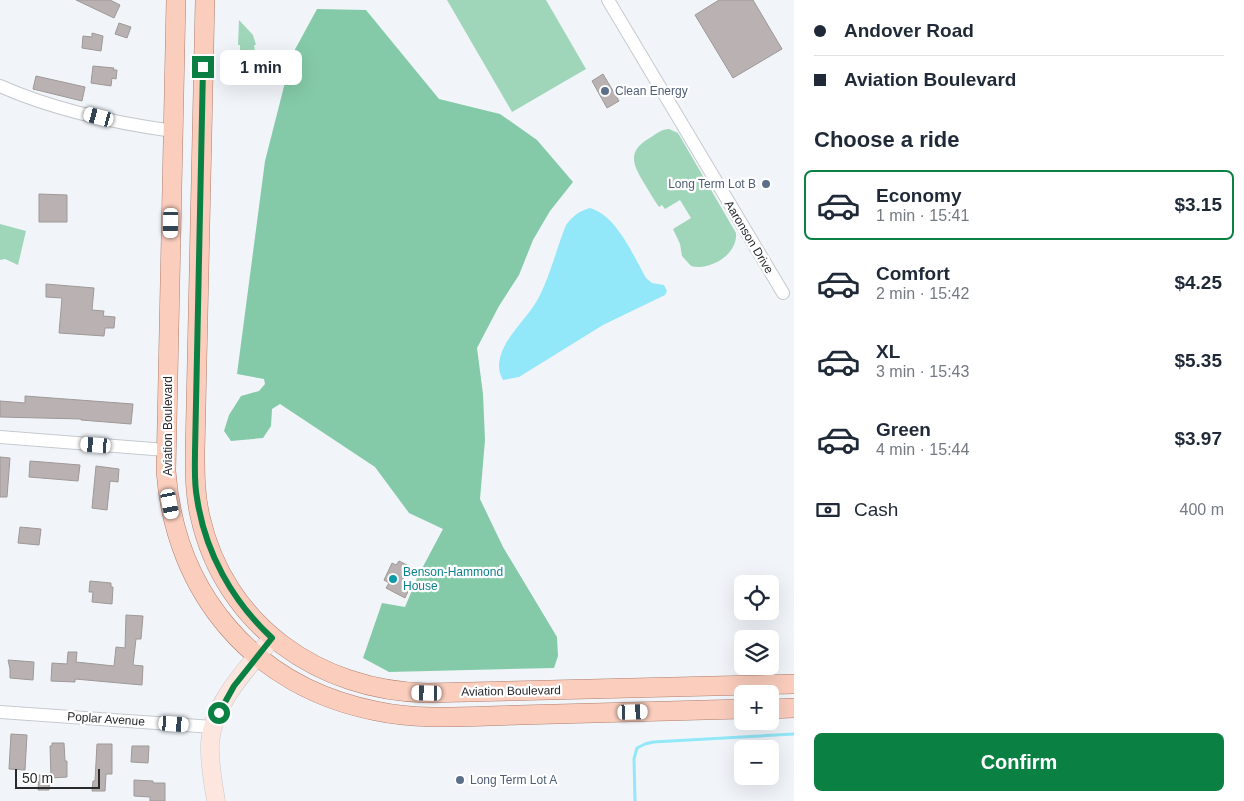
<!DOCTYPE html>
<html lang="en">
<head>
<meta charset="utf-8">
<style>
  body { margin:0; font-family:Arial,sans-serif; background:#f6f6f7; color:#1f2937; height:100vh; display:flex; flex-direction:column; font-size:19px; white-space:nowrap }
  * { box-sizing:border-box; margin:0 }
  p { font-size:16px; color:#747a83 }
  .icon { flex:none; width:28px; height:28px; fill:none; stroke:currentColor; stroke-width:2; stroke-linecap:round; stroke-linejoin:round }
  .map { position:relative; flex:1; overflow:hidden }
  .side { display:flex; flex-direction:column; background:#fff; width:450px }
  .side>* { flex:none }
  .hud { display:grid; align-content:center; height:110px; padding:0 20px; background:#fff }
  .buttons { position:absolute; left:734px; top:575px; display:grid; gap:10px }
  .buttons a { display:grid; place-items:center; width:45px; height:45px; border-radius:8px; background:#fff; box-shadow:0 5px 20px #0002; font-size:25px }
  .scale { position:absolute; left:15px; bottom:12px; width:85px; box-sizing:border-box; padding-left:5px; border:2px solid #27292b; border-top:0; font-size:14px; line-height:18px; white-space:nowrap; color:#27292b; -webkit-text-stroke:4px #fff; paint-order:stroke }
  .end { position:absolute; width:22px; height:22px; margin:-11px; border:6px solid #0b8043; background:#fff; box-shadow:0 0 0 2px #fff }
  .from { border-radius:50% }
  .bubble { position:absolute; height:35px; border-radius:8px; background:#fff; box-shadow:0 5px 20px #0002; font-size:16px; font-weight:800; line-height:35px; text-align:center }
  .car { position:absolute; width:15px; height:30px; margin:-15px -8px; border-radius:6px; box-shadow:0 0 4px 1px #0007; background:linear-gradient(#fff 24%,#345 0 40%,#fff 0 76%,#345 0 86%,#fff 0) }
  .hud b { display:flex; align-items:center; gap:18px; height:48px; font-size:19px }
  .hud b+b { border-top:1px solid #e0e1e3 }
  .hud i { width:12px; height:12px; background:#1f2937 }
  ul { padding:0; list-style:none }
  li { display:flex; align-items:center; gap:15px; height:70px; margin:0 10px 8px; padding:0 10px; border:2px solid transparent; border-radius:8px }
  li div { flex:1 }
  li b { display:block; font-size:19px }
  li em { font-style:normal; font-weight:800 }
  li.active { border-color:#0b8043 }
  li>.icon { width:45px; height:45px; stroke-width:1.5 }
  h2 { padding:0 20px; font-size:22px; line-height:60px }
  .pay { display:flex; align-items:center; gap:12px; height:55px; padding:0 20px; font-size:19px }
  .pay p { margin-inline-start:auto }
  .primary-button { display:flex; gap:10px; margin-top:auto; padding:10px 20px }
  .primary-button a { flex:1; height:58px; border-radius:8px; background:#0b8043; color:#fff; font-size:20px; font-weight:800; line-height:58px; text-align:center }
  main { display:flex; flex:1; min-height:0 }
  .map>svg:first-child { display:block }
  .green { fill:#9fd6ba }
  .forest { fill:#84caa8 }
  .water { fill:#92e7f8 }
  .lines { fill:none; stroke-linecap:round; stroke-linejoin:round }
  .stream { stroke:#92e7f8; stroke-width:3 }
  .building { fill:#bab2b2; stroke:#9e9897 }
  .street-casing { stroke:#c6cacf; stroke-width:14 }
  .secondary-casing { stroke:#c6cacf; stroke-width:19 }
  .primary-casing { stroke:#ae7e6d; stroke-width:20 }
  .street { stroke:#fff; stroke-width:12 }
  .secondary { stroke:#fde6de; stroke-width:18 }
  .primary { stroke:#facdbd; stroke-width:19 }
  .route { stroke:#0b8043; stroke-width:6 }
  .service-dot { fill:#5c6f8a; stroke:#fff; stroke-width:2 }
  .culture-dot { fill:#0f9aa8; stroke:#fff; stroke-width:2 }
  .labels { text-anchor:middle; stroke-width:4.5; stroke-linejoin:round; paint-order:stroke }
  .service-label { font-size:12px; fill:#4e5e75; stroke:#fff; text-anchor:start }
  .street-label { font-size:12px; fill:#27292b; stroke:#fff }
  .culture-label { font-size:12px; fill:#0d838f; stroke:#fff; text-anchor:start }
</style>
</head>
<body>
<main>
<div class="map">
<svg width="794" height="801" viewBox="0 0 794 801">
  <rect width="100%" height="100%" fill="#f1f5fa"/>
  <!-- green -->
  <g class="green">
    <path d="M447,0H546L586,69L512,112Z"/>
    <path d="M239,20L253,35L256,45H254L255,51L253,61L237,85L238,50H240V45H238Z"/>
    <path d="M669,129L678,133L736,233C738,254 711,271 691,266L682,256L680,244L673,229L691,218L680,200L665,209L662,205L659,207C654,200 649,191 644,183C633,165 627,152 648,139C655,135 661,129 669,129Z"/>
    <path d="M0,224L26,231L18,265L5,259L0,260Z"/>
  </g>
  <!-- forest -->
  <path class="forest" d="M317,9L366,10L439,99L500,114L537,140L573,182L550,211L533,240L519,275L499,306L477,348L483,394L485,440L480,499L503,547L557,637L558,656L554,668L389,672L363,658L382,603L405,607L418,576L443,529L409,513L375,467L280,404L272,409L271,426L263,438L231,441L224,431L229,415L241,396L259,391L265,384L264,379L237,374L265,161L292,55Z"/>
  <!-- water -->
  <path class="water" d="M590,208C617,216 633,255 646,278L652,283L664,285L667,291L665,295L603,325L519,377L503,380C499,373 498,366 500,358C505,336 529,317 539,297C550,276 557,247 566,225C573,216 579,211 590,208Z"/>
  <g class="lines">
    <!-- stream -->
    <path class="stream" d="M635,801L634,759L637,748L645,744L653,742L794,734"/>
  </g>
  <!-- building -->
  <g class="building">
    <path d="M76,0H110L120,5L114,18Z"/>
    <path d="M719,0H753L782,49L733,78L695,15Z"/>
    <path d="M119,23L131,27L127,38L115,34Z"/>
    <path d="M92,33L103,36L101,51L82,48L83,36L92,37Z"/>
    <path d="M93,66L114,68L113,70H117L116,79L112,78L111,86L91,83Z"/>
    <path d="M603,74L619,101L607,108L592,81Z"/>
    <path d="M36,76L85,87L82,101L33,89Z"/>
    <path d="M39,194L67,195V222H39Z"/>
    <path d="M46,284L94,288L92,310L104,311L103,316L115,317L114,328H105L104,336L59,333L62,298L46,297Z"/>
    <path d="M25,396L133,404L131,424L81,420V419L0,417V401L25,403Z"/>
    <path d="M0,457L10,458L7,497H0Z"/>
    <path d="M30,461L80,465L78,481L29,477Z"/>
    <path d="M96,466L119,469L118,482L110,481L107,510L92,508Z"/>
    <path d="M20,527L41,529L39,545L18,543Z"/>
    <path d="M399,561L409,566L402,581L404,582L403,584L410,587L405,598L386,588L389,583L384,580L392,563L396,565Z"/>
    <path d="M90,581L111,583V587H113L112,604L92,602L93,592H89Z"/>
    <path d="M126,615L143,616L141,639H136L133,665L143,666L142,685L75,679V682L51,681L52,663L67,664L68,652H77L76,662L114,666L116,647L125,648Z"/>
    <path d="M8,660L34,662L33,680L10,678V669Z"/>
    <path d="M11,734L27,735L25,770L9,769Z"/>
    <path d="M52,743H64L65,761H67V777L51,778L50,746H52Z"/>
    <path d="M97,744H112V774H106L105,791H92L93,781H95Z"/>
    <path d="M132,746H149L148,763L131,762Z"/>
    <path d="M39,775H50L49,790H38Z"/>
    <path d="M134,780L153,781V783H165V801H150V797L134,796Z"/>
  </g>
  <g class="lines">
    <defs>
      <g id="street">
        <path d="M608,0L783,293"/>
        <path d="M0,86C54,110 115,123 173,131"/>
        <path d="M0,437L166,450"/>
        <path d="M0,712L213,727"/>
      </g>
      <path id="secondary" d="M216,801C213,782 209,763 210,743C213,702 247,669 272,638"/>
      <g id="primary">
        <path d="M176,0L166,471C175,594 254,687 376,711C422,721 472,716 519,715C594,713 668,711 742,709"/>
        <path d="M205,0L195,452C195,474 195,495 200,516C224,625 319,691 427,693L794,684"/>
        <path d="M770,709L794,708"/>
      </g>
    </defs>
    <!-- street casing -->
    <use href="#street" class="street-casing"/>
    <!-- secondary casing -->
    <use href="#secondary" class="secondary-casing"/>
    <!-- primary casing -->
    <use href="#primary" class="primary-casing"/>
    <!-- street -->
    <use href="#street" class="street"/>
    <!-- secondary -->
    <use href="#secondary" class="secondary"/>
    <!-- primary -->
    <use href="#primary" class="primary"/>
  </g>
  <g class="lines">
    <!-- route -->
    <path class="route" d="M203,67L195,452C195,467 194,483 197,498C205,552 232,601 272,638L234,686L219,713"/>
  </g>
  <!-- markers -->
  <g class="service-dot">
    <circle cx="605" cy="91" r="5"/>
    <circle cx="766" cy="184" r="5"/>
    <circle cx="460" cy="780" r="5"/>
  </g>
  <circle class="culture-dot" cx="393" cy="579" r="5"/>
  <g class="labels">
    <!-- service labels -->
    <g class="service-label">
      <text x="615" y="95">Clean Energy</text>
      <text x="756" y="188" text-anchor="end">Long Term Lot B</text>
      <text x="470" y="784">Long Term Lot A</text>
    </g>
    <!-- street labels -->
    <g class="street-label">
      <text transform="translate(749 237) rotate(59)" y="4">Aaronson Drive</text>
      <text transform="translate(168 426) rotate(-90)" y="4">Aviation Boulevard</text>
      <text transform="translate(511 691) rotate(-1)" y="4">Aviation Boulevard</text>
      <text transform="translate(106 719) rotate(4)" y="4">Poplar Avenue</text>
    </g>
    <!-- culture labels -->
    <g class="culture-label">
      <text x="403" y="576">Benson-Hammond<tspan x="403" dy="14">House</tspan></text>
    </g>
  </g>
</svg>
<div class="buttons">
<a><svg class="icon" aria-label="locate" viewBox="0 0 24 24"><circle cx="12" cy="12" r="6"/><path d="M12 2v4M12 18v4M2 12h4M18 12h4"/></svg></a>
<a><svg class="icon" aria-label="layers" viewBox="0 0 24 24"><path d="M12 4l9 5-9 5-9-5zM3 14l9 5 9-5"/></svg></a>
<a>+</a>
<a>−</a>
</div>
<div class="scale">50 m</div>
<i class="end from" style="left:219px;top:713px"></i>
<i class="end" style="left:203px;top:67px"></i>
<div class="bubble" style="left:220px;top:50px;width:82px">1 min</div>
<i class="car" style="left:99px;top:117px;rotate:285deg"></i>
<i class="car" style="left:171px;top:223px;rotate:181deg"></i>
<i class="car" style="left:96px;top:445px;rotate:274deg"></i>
<i class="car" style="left:170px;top:504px;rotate:169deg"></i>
<i class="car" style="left:427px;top:693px;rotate:271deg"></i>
<i class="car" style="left:633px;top:712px;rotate:88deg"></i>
<i class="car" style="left:174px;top:724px;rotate:94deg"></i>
</div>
<section class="side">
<div class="hud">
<b><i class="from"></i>Andover Road</b>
<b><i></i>Aviation Boulevard</b>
</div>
<h2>Choose a ride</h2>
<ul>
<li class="active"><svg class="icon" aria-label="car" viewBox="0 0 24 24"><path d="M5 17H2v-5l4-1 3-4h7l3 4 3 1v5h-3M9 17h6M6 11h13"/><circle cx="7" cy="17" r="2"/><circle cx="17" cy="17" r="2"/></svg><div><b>Economy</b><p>1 min · 15:41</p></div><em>$3.15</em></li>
<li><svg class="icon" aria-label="car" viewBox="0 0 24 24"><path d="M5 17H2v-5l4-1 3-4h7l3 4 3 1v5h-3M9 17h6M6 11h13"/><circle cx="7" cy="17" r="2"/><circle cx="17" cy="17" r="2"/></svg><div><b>Comfort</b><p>2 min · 15:42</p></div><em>$4.25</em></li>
<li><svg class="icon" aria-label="car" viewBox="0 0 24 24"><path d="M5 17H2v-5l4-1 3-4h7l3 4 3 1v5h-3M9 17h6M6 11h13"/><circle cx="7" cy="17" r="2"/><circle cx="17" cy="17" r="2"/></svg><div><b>XL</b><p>3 min · 15:43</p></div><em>$5.35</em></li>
<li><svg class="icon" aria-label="car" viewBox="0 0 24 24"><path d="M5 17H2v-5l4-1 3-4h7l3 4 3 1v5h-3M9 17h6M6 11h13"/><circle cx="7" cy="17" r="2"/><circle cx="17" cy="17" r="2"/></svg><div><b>Green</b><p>4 min · 15:44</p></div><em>$3.97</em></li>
</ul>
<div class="pay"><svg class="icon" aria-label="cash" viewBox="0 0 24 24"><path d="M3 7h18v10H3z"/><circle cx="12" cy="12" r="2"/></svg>Cash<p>400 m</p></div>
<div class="primary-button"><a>Confirm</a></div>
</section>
</main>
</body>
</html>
